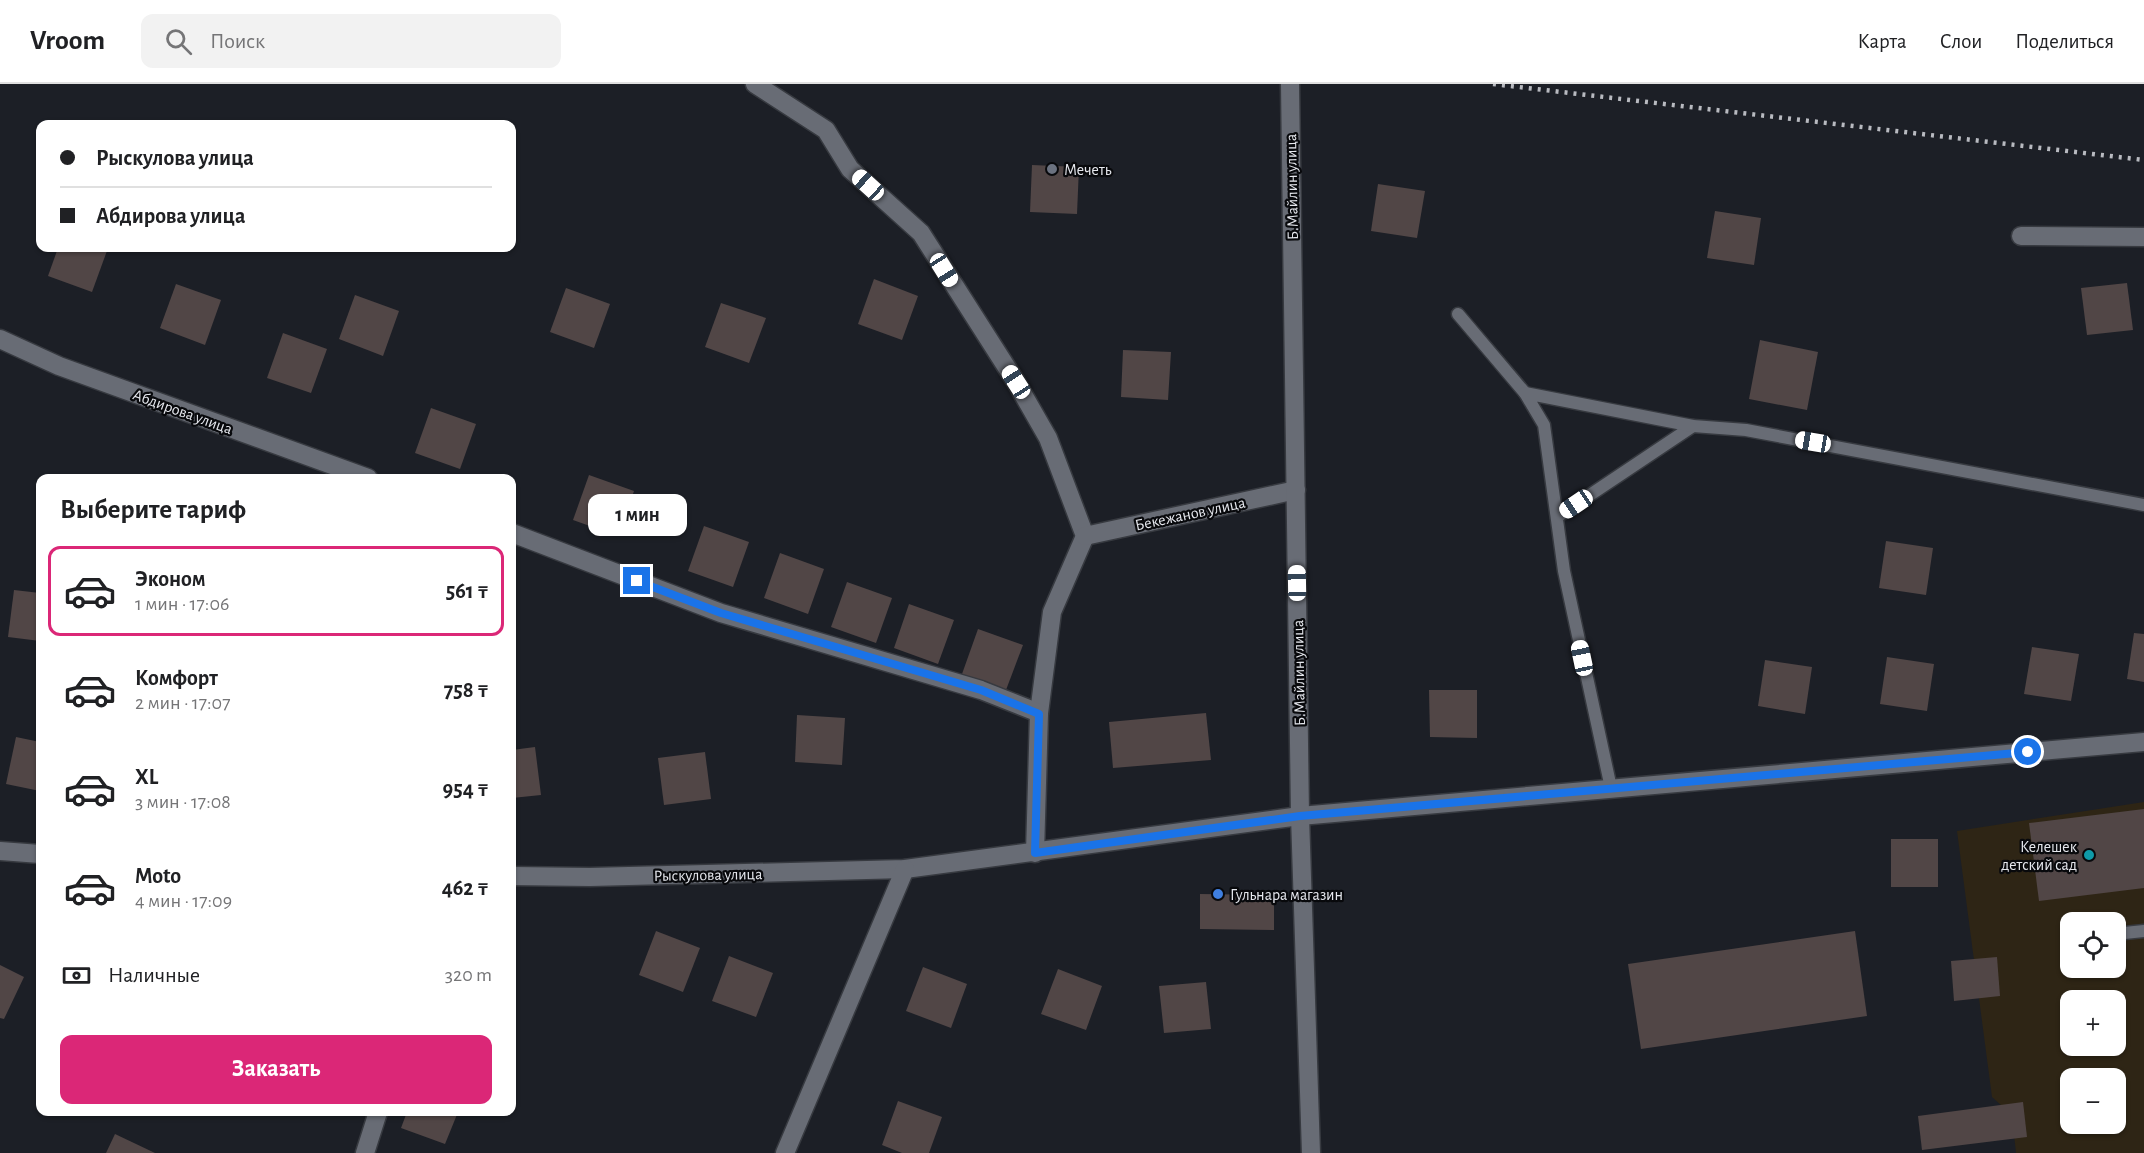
<!DOCTYPE html>
<html lang="ru">
<head>
<meta charset="utf-8">
<style>
  body { margin:0; font-family:"Alegreya Sans",sans-serif; background:#f2f2f2; color:#202124; height:100vh; display:flex; flex-direction:column; font-size:22px; white-space:nowrap }
  * { box-sizing:border-box; margin:0 }
  p { font-size:20px; color:#757577 }
  .icon { flex:none; width:33px; height:33px; fill:none; stroke:currentColor; stroke-width:2; stroke-linecap:round; stroke-linejoin:round }
  .map { position:relative; flex:1; overflow:hidden }
  .details { position:absolute; left:36px; top:390px; width:480px; height:642px; display:flex; flex-direction:column; background:#fff; border-radius:12px; box-shadow:0 2px 4px #0004 }
  .details>* { flex:none }
  .guide { position:absolute; left:36px; top:36px; width:480px; height:132px; border-radius:12px; box-shadow:0 2px 4px #0004; display:grid; align-content:center; height:132px; padding:0 24px; background:#fff }
  .tools { position:absolute; left:2060px; top:828px; display:grid; gap:12px }
  .tools a { display:grid; place-items:center; width:66px; height:66px; border-radius:12px; background:#fff; box-shadow:0 2px 4px #0004; font-size:30px }
  .end { position:absolute; width:27px; height:27px; margin:-14px; border:8px solid #1a73e8; background:#fff; box-shadow:0 0 0 3px #fff }
  .from { border-radius:50% }
  .bubble { position:absolute; height:42px; border-radius:12px; background:#fff; box-shadow:0 2px 4px #0004; font-size:20px; font-weight:700; line-height:42px; text-align:center }
  .car { position:absolute; width:18px; height:36px; margin:-18px -9px; border-radius:8px; box-shadow:0 0 4px 2px #0007; background:linear-gradient(#fff 24%,#345 0 40%,#fff 0 76%,#345 0 86%,#fff 0) }
  .guide b { display:flex; align-items:center; gap:21px; height:57px; font-size:22px }
  .guide b+b { border-top:2px solid #e0e0e0 }
  .guide i { width:15px; height:15px; background:#202124 }
  ul { padding:0; list-style:none }
  li { display:flex; align-items:center; gap:18px; height:90px; margin:0 12px 9px; padding:0 12px; border:3px solid transparent; border-radius:12px }
  li div { flex:1 }
  li b { display:block; font-size:22px }
  li em { font-style:normal; font-weight:700 }
  li.active { border-color:#db2777 }
  li>.icon { width:54px; height:54px; stroke-width:1.5 }
  h2 { padding:0 24px; font-size:27px; line-height:72px }
  .pay { display:flex; align-items:center; gap:15px; height:66px; padding:0 24px; font-size:22px }
  .pay p { margin-inline-start:auto }
  .button { display:flex; gap:12px; margin-top:auto; padding:12px 24px }
  .button a { flex:1; height:69px; border-radius:12px; background:#db2777; color:#fff; font-size:24px; font-weight:700; line-height:69px; text-align:center }
  header { display:flex; align-items:center; gap:36px; box-sizing:border-box; height:84px; padding:0 30px; background:#fff; border-bottom:2px solid #e0e0e0 }
  header strong { font-size:28px }
  nav { display:flex; gap:33px; margin-inline-start:auto; font-size:21px }
  .search { width:420px; height:54px; background:#f2f2f2; display:flex; align-items:center; gap:15px; box-sizing:border-box; padding:0 21px; border-radius:12px; color:#757577; font-size:22px }
  .map>svg:first-child { display:block }
  .education { fill:#2e2515; fill-rule:evenodd }
  .building { fill:#514646 }
  .lines { fill:none; stroke-linecap:round; stroke-linejoin:round }
  .service-casing { stroke:#373a40; stroke-width:15 }
  .minor-casing { stroke:#373a40; stroke-width:21 }
  .tertiary-casing { stroke:#373a40; stroke-width:21 }
  .service { stroke:#686c75; stroke-width:12 }
  .minor { stroke:#686c75; stroke-width:18 }
  .tertiary { stroke:#686c75; stroke-width:18 }
  .rail { stroke:#b8bac0; stroke-width:4.5; stroke-dasharray:3 6; stroke-linecap:butt }
  .route { stroke:#1a73e8; stroke-width:8 }
  .worship-dot { fill:#6b7280; stroke:#08090c; stroke-width:2 }
  .culture-dot { fill:#0f9aa8; stroke:#08090c; stroke-width:2 }
  .shop-dot { fill:#3f7fe0; stroke:#08090c; stroke-width:2 }
  .labels { text-anchor:middle; stroke-width:4.5; stroke-linejoin:round; paint-order:stroke }
  .poi-label { font-size:16px; fill:#e6e8ee; stroke:#08090c; text-anchor:start }
  .street-label { font-size:16px; fill:#e6e8ee; stroke:#08090c }
</style>
</head>
<body>
<header>
<strong>Vroom</strong>
<div class="search"><svg class="icon" aria-label="search" viewBox="0 0 24 24"><circle cx="10" cy="10" r="6"/><path d="M15 15l6 6"/></svg>Поиск</div>
<nav><a>Карта</a><a>Слои</a><a>Поделиться</a></nav>
</header>
<div class="map">
<svg width="2144" height="1069" viewBox="0 0 2144 1069">
  <rect width="100%" height="100%" fill="#1c1f26"/>
  <!-- education -->
  <path class="education" d="M2144,718V1069H2016L2012,1031L1992,1013L1957,747ZM2070,838H2115V884H2070ZM2070,916H2115V962H2070ZM2070,994H2115V1040H2070Z"/>
  <!-- building -->
  <g class="building">
    <path d="M1032,81L1079,83L1077,130L1030,128Z"/>
    <path d="M1378,100L1425,107L1417,154L1371,147Z"/>
    <path d="M1715,127L1761,134L1754,181L1707,174Z"/>
    <path d="M58,164H108L92,208L48,192Z"/>
    <path d="M874,195L918,212L902,256L858,240Z"/>
    <path d="M2127,199L2133,246L2087,251L2081,204Z"/>
    <path d="M176,200L221,216L205,261L160,244Z"/>
    <path d="M566,204L610,220L594,264L550,248Z"/>
    <path d="M355,211L399,227L383,272L339,255Z"/>
    <path d="M721,219L766,234L749,279L705,263Z"/>
    <path d="M283,249L327,265L311,309L267,294Z"/>
    <path d="M1760,256L1818,268L1807,326L1749,315Z"/>
    <path d="M1123,266L1171,268L1168,316L1121,313Z"/>
    <path d="M431,324L476,340L460,385L415,369Z"/>
    <path d="M589,391L634,407L618,452L573,436Z"/>
    <path d="M704,442L749,458L733,503L688,487Z"/>
    <path d="M1886,457L1933,464L1926,511L1879,504Z"/>
    <path d="M780,469L824,485L808,530L764,514Z"/>
    <path d="M847,498L892,514L876,559L831,543Z"/>
    <path d="M14,506L40,509V557L8,553Z"/>
    <path d="M909,520L954,536L938,580L894,564Z"/>
    <path d="M978,545L1023,561L1006,606L962,590Z"/>
    <path d="M2134,549L2144,550V598L2127,595Z"/>
    <path d="M2032,563L2079,570L2071,617L2024,610Z"/>
    <path d="M1887,573L1934,580L1927,627L1880,620Z"/>
    <path d="M1765,576L1812,583L1805,630L1758,622Z"/>
    <path d="M1429,606H1477V654L1430,653Z"/>
    <path d="M1206,629L1211,676L1113,684L1109,638Z"/>
    <path d="M797,631L845,634L842,681L795,678Z"/>
    <path d="M16,653L40,658V707L6,700Z"/>
    <path d="M535,663L541,711L512,714V666Z"/>
    <path d="M705,668L711,715L664,721L658,674Z"/>
    <path d="M2144,725V804L2039,817L2029,739Z"/>
    <rect x="1891" y="755" width="47" height="48"/>
    <path d="M1200,810L1274,811V846L1200,845Z"/>
    <path d="M656,847L700,864L683,908L639,891Z"/>
    <path d="M1855,847L1867,932L1641,965L1628,880Z"/>
    <path d="M729,872L773,889L756,933L712,917Z"/>
    <path d="M1997,873L2000,912L1954,917L1951,877Z"/>
    <path d="M0,881L24,893L4,935L0,934Z"/>
    <path d="M923,883L967,900L951,944L906,927Z"/>
    <path d="M1058,885L1102,902L1086,946L1041,930Z"/>
    <path d="M1206,898L1211,945L1164,949L1159,902Z"/>
    <path d="M898,1017L942,1033L929,1069H902L882,1061Z"/>
    <path d="M2023,1018L2027,1053L1922,1066L1918,1032Z"/>
    <path d="M407,1028H458L445,1060L401,1044Z"/>
    <path d="M115,1050L155,1069H106Z"/>
  </g>
  <g class="lines">
    <defs>
      <g id="service">
        <path d="M1458,230L1525,309"/>
        <path d="M1557,433L1693,342"/>
        <path d="M1611,704L1564,487L1544,341L1525,309L1693,342L1746,346L2144,421"/>
        <path d="M2115,850L2144,847"/>
      </g>
      <g id="minor">
        <path d="M755,0L826,46L850,85L921,149L1016,298L1048,354L1085,452L1052,528L1039,629"/>
        <path d="M2021,152L2144,153"/>
        <path d="M0,255L59,282L368,394"/>
        <path d="M512,449L721,529L981,606L1039,629L1035,769"/>
        <path d="M1085,452L1296,406"/>
        <path d="M0,767L40,770"/>
        <path d="M512,792L590,793L905,785L1300,732L2144,658"/>
        <path d="M365,1069L378,1028"/>
        <path d="M785,1069L905,785"/>
      </g>
      <path id="tertiary" d="M1290,0L1300,732L1311,1069"/>
    </defs>
    <!-- service casing -->
    <use href="#service" class="service-casing"/>
    <!-- minor casing -->
    <use href="#minor" class="minor-casing"/>
    <!-- tertiary casing -->
    <use href="#tertiary" class="tertiary-casing"/>
    <!-- service -->
    <use href="#service" class="service"/>
    <!-- minor -->
    <use href="#minor" class="minor"/>
    <!-- tertiary -->
    <use href="#tertiary" class="tertiary"/>
    <!-- rail -->
    <path class="rail" d="M1493,0L2144,76"/>
  </g>
  <g class="lines">
    <!-- route -->
    <path class="route" d="M637,497L721,529L981,606L1039,630L1035,769L1300,732L2028,668"/>
  </g>
  <!-- markers -->
  <circle class="worship-dot" cx="1052" cy="85" r="6"/>
  <circle class="culture-dot" cx="2089" cy="771" r="6"/>
  <circle class="shop-dot" cx="1218" cy="810" r="6"/>
  <g class="labels">
    <!-- poi labels -->
    <g class="poi-label">
      <text x="1064" y="91">Мечеть</text>
      <text x="2077" y="768" text-anchor="end">Келешек<tspan x="2077" dy="18">детский сад</tspan></text>
      <text x="1230" y="816">Гульнара магазин</text>
    </g>
    <!-- street labels -->
    <g class="street-label">
      <text transform="translate(1291 103) rotate(-91)" y="6">Б.Майлин улица</text>
      <text transform="translate(183 327) rotate(20)" y="6">Абдирова улица</text>
      <text transform="translate(1190 429) rotate(-12)" y="6">Бекежанов улица</text>
      <text transform="translate(1298 589) rotate(-91)" y="6">Б.Майлин улица</text>
      <text transform="translate(708 790) rotate(-1)" y="6">Рыскулова улица</text>
    </g>
  </g>
</svg>
<div class="tools">
<a><svg class="icon" aria-label="locate" viewBox="0 0 24 24"><circle cx="12" cy="12" r="6"/><path d="M12 2v4M12 18v4M2 12h4M18 12h4"/></svg></a>
<a>+</a>
<a>−</a>
</div>
<i class="end from" style="left:2028px;top:668px"></i>
<i class="end" style="left:637px;top:497px"></i>
<div class="bubble" style="left:588px;top:410px;width:99px">1 мин</div>
<i class="car" style="left:868px;top:101px;rotate:312deg"></i>
<i class="car" style="left:944px;top:186px;rotate:148deg"></i>
<i class="car" style="left:1016px;top:298px;rotate:327deg"></i>
<i class="car" style="left:1813px;top:358px;rotate:280deg"></i>
<i class="car" style="left:1576px;top:420px;rotate:236deg"></i>
<i class="car" style="left:1297px;top:499px;rotate:359deg"></i>
<i class="car" style="left:1582px;top:574px;rotate:348deg"></i>
<div class="guide">
<b><i class="from"></i>Рыскулова улица</b>
<b><i></i>Абдирова улица</b>
</div>
<section class="details">
<h2>Выберите тариф</h2>
<ul>
<li class="active"><svg class="icon" aria-label="car" viewBox="0 0 24 24"><path d="M5 17H2v-5l4-1 3-4h7l3 4 3 1v5h-3M9 17h6M6 11h13"/><circle cx="7" cy="17" r="2"/><circle cx="17" cy="17" r="2"/></svg><div><b>Эконом</b><p>1 мин · 17:06</p></div><em>561 ₸</em></li>
<li><svg class="icon" aria-label="car" viewBox="0 0 24 24"><path d="M5 17H2v-5l4-1 3-4h7l3 4 3 1v5h-3M9 17h6M6 11h13"/><circle cx="7" cy="17" r="2"/><circle cx="17" cy="17" r="2"/></svg><div><b>Комфорт</b><p>2 мин · 17:07</p></div><em>758 ₸</em></li>
<li><svg class="icon" aria-label="car" viewBox="0 0 24 24"><path d="M5 17H2v-5l4-1 3-4h7l3 4 3 1v5h-3M9 17h6M6 11h13"/><circle cx="7" cy="17" r="2"/><circle cx="17" cy="17" r="2"/></svg><div><b>XL</b><p>3 мин · 17:08</p></div><em>954 ₸</em></li>
<li><svg class="icon" aria-label="car" viewBox="0 0 24 24"><path d="M5 17H2v-5l4-1 3-4h7l3 4 3 1v5h-3M9 17h6M6 11h13"/><circle cx="7" cy="17" r="2"/><circle cx="17" cy="17" r="2"/></svg><div><b>Moto</b><p>4 мин · 17:09</p></div><em>462 ₸</em></li>
</ul>
<div class="pay"><svg class="icon" aria-label="cash" viewBox="0 0 24 24"><path d="M3 7h18v10H3z"/><circle cx="12" cy="12" r="2"/></svg>Наличные<p>320 m</p></div>
<div class="button"><a>Заказать</a></div>
</section>
</div>
</body>
</html>
